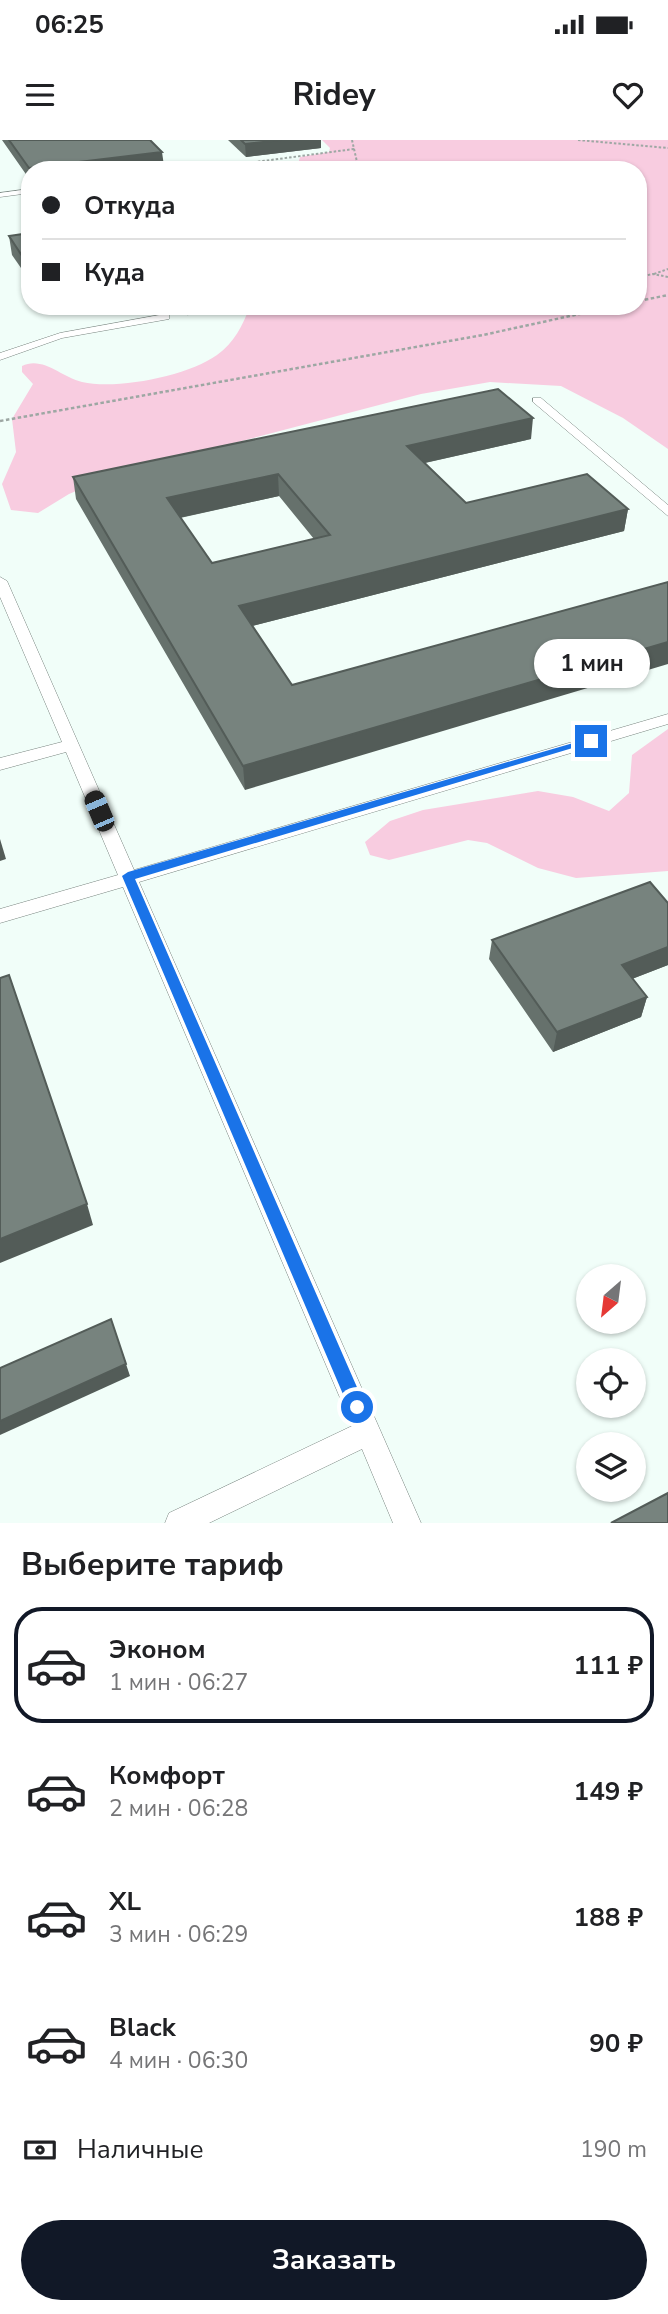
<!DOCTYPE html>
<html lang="ru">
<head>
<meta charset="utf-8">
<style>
  body { margin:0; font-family:"Nunito Sans",sans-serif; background:#f6f6f6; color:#202124; height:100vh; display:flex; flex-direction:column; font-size:26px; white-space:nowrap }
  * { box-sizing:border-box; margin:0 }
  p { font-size:23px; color:#757577 }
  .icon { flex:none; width:38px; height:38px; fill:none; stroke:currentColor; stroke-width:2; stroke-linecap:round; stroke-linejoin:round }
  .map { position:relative; height:1383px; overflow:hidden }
  .sheet { display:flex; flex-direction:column; background:#fff; flex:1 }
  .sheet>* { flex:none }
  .top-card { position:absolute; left:21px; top:21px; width:626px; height:154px; border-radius:28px; box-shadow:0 2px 5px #0004; display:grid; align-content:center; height:154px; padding:0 21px; background:#fff }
  .needle { width:46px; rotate:208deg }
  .tools { position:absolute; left:576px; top:1124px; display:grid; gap:14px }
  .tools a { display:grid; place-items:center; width:70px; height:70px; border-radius:50%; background:#fff; box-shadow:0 2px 5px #0004; font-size:35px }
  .end { position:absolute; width:32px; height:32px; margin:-16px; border:9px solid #1a73e8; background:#fff; box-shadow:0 0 0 4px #fff }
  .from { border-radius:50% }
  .bubble { position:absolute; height:49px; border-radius:24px; background:#fff; box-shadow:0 2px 5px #0004; font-size:23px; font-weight:700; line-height:49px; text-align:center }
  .car { position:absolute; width:21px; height:42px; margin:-21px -10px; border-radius:9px; box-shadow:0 0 5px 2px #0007; background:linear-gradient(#222 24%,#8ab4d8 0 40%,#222 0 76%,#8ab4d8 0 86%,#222 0) }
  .top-card b { display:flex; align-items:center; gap:24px; height:66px; font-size:26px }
  .top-card b+b { border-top:2px solid #e0e0e0 }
  .top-card i { width:18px; height:18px; background:#202124 }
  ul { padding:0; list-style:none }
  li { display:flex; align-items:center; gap:21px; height:116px; margin:0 14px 10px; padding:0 7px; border:4px solid transparent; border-radius:28px }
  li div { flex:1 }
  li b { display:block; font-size:26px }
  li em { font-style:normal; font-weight:700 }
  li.selected { border-color:#111827 }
  li>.icon { width:63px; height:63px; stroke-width:1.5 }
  h2 { padding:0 21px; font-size:32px; line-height:84px }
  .pay { display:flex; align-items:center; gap:18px; height:77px; padding:0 21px; font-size:26px }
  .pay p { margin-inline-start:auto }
  .button { display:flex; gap:14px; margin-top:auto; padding:14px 21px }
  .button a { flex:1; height:80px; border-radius:42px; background:#111827; color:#fff; font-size:28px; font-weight:700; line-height:80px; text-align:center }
  .status { display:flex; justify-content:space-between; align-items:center; height:49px; padding:0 35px; background:#fff; direction:ltr }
  .status svg { height:19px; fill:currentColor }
  header { display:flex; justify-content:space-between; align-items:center; height:91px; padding:0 21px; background:#fff; font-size:32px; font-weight:700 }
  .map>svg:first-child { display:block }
  .green { fill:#f8cce0 }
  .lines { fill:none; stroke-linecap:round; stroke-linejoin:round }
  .lane-casing { stroke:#78847f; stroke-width:1 }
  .path-far1 { stroke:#9da7a3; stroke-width:2; stroke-dasharray:2.5 2; stroke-linecap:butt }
  .path { stroke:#9da7a3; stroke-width:2.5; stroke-dasharray:3.5 2.5; stroke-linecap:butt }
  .lane { fill:#fff; fill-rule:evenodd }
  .wall { fill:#66716c; fill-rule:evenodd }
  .shaded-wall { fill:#535c58 }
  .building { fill:#77837e; stroke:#535c58; stroke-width:2; fill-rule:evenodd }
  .route { fill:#1a73e8 }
</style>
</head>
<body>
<div class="status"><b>06:25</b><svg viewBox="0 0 49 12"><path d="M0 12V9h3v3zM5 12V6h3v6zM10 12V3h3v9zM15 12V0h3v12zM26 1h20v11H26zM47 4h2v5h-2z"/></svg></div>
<header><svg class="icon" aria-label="menu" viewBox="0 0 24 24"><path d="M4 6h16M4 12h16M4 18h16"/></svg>Ridey<svg class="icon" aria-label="heart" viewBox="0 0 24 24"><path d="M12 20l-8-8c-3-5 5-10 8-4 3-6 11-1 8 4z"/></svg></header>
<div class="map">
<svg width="668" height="1383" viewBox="0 0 668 1383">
  <rect width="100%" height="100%" fill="#f1fef9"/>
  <!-- green -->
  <g class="green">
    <path d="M322,0H668V309L623,278L561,246L490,242L421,254L119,333L69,354L38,373L11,370L2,344L16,312L12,279L33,244L22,232V226C43,216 61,237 82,242C117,250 188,236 217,215C234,203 243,185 250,166H639V30H290L298,24L300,17L329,12L330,8Z"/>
    <path d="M668,589V731L576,738L538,728L487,703L468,700L389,720L370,715L365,702L390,681L423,670L538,651L573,657L609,671L629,653L632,615Z"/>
  </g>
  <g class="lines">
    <defs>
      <g id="lane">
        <path d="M222,25L219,29L192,30Z"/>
        <path d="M30,49V53L0,57V53Z"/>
        <path d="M165,174L169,175V179L62,198L0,220V213L60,193Z"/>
        <path d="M533,258H541L668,365V376L533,262Z"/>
        <path d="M0,437L7,441L134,730L668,574V584L139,742L421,1383H393L362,1309L209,1383H165L169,1373L352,1286L123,747L0,783V769L118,735L66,612L0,630V618L62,602L0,457Z"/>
      </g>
    </defs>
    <!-- lane casing -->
    <use href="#lane" class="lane-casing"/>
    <!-- path-far1 -->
    <g class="path-far1">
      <path d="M352,0L357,22L369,30"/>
      <path d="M578,0L668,8"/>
      <path d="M240,24L354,9"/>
      <path d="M654,134L668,129"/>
      <path d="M639,137L653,134L668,137"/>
    </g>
    <!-- path -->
    <g class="path">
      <path d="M639,161L668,155"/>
      <path d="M187,174L256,166"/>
      <path d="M0,281L483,195L616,166"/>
    </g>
    <!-- lane -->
    <use href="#lane" class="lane"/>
  </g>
  <!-- wall -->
  <g class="wall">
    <path d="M2,0H150L164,26L30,30V40Z"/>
    <path d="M228,0H321V8L246,17Z"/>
    <path d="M30,93V141L12,115L9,96Z"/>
    <path d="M531,299L425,323L466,363L628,369L624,391L252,486L292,545L245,650L76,359L73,337ZM279,356L314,399L212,423L180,378Z"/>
    <path d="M492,800L668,825L632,839L647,857L641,877L553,912L489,819Z"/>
  </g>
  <!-- shaded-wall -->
  <g class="shaded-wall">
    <path d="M281,0H321V8L246,17L245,4Z"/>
    <path d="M162,12L164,26L129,30H30V34L29,28Z"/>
    <path d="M533,278L531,299L406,327L407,306Z"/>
    <path d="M278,334L279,356L169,380L167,358Z"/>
    <path d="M628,369L624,391L240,489L239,466Z"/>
    <path d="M668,502V524L245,650L243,626Z"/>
    <path d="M0,699L6,719L0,721Z"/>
    <path d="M668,807V825L616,845L622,825Z"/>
    <path d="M647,857L641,877L553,912L557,892Z"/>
    <path d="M87,1064L93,1085L0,1123V1099Z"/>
    <path d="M126,1224L130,1236L0,1295V1281Z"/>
  </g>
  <!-- building -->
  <g class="building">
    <path d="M9,0H150L162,12L29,28Z"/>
    <path d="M241,0H281L245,4Z"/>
    <path d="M30,93V128L9,96Z"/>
    <path d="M498,249L533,278L407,306L466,363L587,334L628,369L239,466L292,545L668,442V502L243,626L73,337ZM278,334L330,395L212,423L167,358Z"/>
    <path d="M650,742L668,763V807L622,825L647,857L557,892L492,800Z"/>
    <path d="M9,835L87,1064L0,1099V838Z"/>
    <path d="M111,1179L126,1224L0,1281V1228Z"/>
    <path d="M668,1353V1383H611Z"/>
  </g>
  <!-- route -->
  <path class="route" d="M587,599L596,601L135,739L363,1261L366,1267L363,1273L357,1275L351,1273L122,736L128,732Z"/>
</svg>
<div class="tools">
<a><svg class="needle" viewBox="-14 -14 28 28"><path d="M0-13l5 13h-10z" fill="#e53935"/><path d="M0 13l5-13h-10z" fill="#757577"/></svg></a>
<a><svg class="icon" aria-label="locate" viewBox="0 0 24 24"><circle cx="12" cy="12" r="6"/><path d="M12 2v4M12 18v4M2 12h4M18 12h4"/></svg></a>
<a><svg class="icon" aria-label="layers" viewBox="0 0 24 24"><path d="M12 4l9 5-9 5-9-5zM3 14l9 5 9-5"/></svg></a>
</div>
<i class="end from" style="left:357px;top:1267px"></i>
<i class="end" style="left:591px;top:601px"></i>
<div class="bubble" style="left:534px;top:499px;width:116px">1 мин</div>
<i class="car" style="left:99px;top:671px;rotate:337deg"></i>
<div class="top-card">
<b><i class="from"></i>Откуда</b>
<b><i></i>Куда</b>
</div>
</div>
<section class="sheet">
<h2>Выберите тариф</h2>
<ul>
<li class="selected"><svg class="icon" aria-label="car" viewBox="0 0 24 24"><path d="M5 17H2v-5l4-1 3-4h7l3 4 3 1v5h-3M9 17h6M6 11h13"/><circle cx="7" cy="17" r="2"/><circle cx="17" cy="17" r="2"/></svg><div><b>Эконом</b><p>1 мин · 06:27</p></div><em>111 ₽</em></li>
<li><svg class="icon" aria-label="car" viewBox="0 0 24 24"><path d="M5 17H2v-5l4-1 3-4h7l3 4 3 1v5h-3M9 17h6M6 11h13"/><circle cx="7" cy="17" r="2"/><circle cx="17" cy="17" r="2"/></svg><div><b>Комфорт</b><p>2 мин · 06:28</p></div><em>149 ₽</em></li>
<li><svg class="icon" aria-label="car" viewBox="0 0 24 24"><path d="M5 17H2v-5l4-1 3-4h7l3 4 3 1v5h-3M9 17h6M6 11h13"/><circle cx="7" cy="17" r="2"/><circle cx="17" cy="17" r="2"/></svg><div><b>XL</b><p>3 мин · 06:29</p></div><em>188 ₽</em></li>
<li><svg class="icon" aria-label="car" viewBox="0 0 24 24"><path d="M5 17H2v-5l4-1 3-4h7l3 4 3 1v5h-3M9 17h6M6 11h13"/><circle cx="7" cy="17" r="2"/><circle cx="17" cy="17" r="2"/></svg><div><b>Black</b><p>4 мин · 06:30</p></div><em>90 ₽</em></li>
</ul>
<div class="pay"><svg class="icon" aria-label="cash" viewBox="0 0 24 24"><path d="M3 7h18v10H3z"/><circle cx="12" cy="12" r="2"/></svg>Наличные<p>190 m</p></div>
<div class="button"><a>Заказать</a></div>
</section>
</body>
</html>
